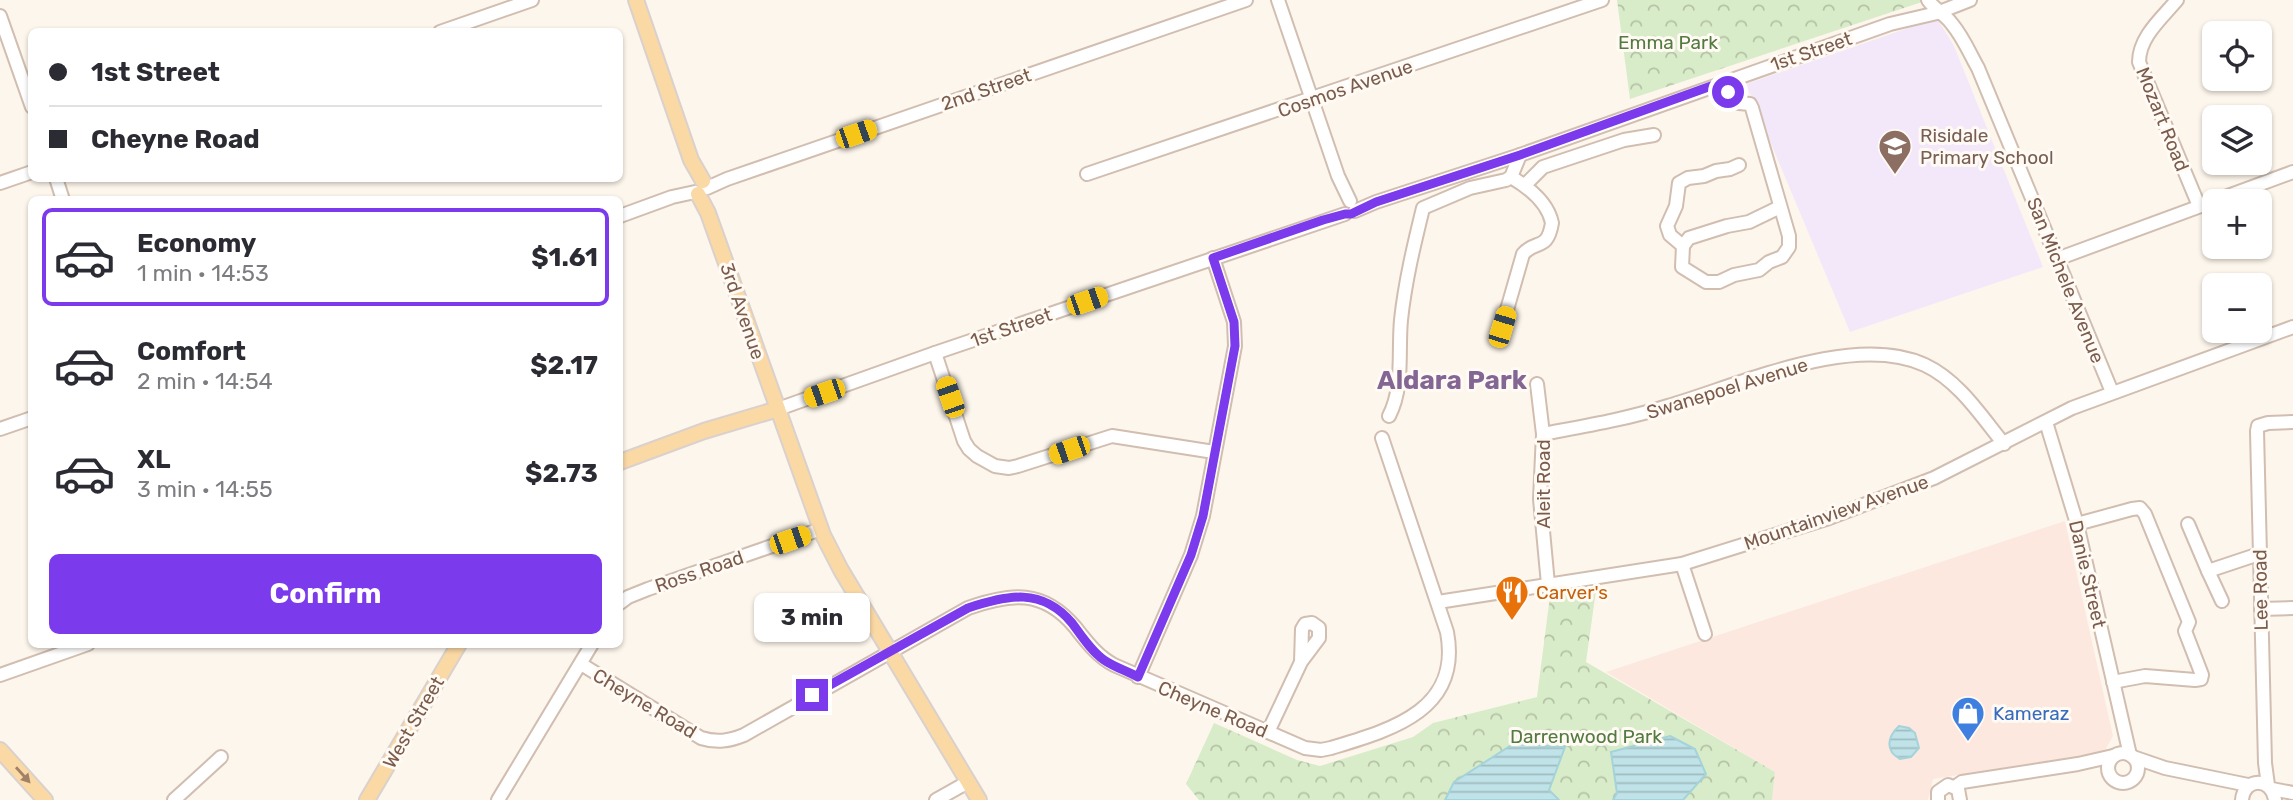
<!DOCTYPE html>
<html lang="en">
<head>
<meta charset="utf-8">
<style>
  body { margin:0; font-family:Rubik,sans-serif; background:#f7f7f7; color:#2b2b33; height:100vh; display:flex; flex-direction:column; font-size:26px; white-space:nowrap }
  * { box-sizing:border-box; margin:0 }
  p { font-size:23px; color:#7c7c81 }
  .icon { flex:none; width:38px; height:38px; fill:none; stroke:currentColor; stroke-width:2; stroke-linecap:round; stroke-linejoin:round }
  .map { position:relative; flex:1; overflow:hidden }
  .sheet { position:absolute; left:28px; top:196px; width:595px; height:452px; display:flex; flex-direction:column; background:#fff; border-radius:10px; box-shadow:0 2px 5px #0004 }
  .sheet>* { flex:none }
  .banner { position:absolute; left:28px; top:28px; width:595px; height:154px; border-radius:10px; box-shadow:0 2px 5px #0004; display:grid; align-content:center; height:154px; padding:0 21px; background:#fff }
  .controls { position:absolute; left:2202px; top:21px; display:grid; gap:14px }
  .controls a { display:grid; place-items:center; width:70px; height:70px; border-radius:10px; background:#fff; box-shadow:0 2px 5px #0004; font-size:35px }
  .end { position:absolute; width:32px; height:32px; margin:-16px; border:9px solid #7c3aed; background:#fff; box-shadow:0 0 0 4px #fff }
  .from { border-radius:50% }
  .bubble { position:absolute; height:49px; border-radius:10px; background:#fff; box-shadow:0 2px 5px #0004; font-size:23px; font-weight:700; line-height:49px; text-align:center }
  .car { position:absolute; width:21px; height:42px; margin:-21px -10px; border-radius:9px; box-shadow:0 0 5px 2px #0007; background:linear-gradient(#f5c518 24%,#345 0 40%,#f5c518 0 76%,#345 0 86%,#f5c518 0) }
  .banner b { display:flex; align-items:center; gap:24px; height:66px; font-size:26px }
  .banner b+b { border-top:2px solid #e1e1e2 }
  .banner i { width:18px; height:18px; background:#2b2b33 }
  ul { padding:12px 0 0; list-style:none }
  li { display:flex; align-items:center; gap:21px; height:98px; margin:0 14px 10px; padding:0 7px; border:4px solid transparent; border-radius:10px }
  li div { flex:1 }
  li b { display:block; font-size:26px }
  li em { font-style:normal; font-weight:700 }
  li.active { border-color:#7c3aed }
  li>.icon { width:63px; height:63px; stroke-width:1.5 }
  .cta { display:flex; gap:14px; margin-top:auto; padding:14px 21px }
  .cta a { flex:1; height:80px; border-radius:10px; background:#7c3aed; color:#fff; font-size:28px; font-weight:700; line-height:80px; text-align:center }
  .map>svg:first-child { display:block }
  .commercial { fill:#fde8e0 }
  .education { fill:#f3e8fa }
  .park { fill:url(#park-crowns) }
  .water { fill:url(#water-rules); stroke:#a5d3da; stroke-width:2 }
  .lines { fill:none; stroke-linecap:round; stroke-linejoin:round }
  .minor-casing { stroke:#d1beb0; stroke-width:16 }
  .major-casing { stroke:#dad1cd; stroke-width:18 }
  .minor { stroke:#fff; stroke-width:12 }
  .major { stroke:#fbd9a5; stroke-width:14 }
  .oneway { fill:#a18267 }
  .route { stroke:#7c3aed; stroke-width:9 }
  .labels { text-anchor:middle; stroke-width:6; stroke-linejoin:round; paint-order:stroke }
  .park-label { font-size:19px; fill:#537a41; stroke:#fffaf3 }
  .street-label { font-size:19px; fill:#7a5c4d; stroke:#fffaf3 }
  .education-label { font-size:19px; fill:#785e54; stroke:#fffaf3; text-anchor:start }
  .food-label { font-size:19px; fill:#c56008; stroke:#fffaf3; text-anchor:start }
  .shop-label { font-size:19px; fill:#366cbe; stroke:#fffaf3; text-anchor:start }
  .district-label { font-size:26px; font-weight:bold; fill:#846695; stroke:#fffaf3 }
</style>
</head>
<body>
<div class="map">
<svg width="2293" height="800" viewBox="0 0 2293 800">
  <defs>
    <pattern id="park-crowns" width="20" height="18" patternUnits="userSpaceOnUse" patternTransform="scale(1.75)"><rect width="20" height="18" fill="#d8ecc9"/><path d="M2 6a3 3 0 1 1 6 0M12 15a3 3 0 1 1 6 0" fill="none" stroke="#b4c2a5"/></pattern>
    <pattern id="water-rules" width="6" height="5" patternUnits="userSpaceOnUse" patternTransform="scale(1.75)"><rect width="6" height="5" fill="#bfe3e8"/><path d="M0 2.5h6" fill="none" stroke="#a0bbbe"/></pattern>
  </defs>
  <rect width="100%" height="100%" fill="#fdf6ec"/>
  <!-- commercial -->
  <path class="commercial" d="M2065,521L2113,736L2104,752L1933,779L1928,800H1772L1775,772L1606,672Z"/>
  <!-- education -->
  <path class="education" d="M1937,18L1954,46L2043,267L1850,332L1746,84Z"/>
  <!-- park -->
  <g class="park">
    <path d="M1617,0H1928L1630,99Z"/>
    <path d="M1596,590L1586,662L1775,772L1772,800H1199L1186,784L1214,723L1297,760L1320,766L1413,737L1433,723L1537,697L1550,596Z"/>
  </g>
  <!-- water -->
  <g class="water">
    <path d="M1899,726L1909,728L1915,733L1919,748L1911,757L1900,759C1885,751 1887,737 1899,726Z"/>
    <path d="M1670,736L1695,749L1706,774L1683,800H1613L1617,793L1611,752Z"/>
    <path d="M1513,744L1565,747L1549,790L1559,800H1445L1454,782Z"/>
  </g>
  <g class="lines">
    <defs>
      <g id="minor">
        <path d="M1278,0L1338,176L1350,201"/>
        <path d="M1928,0C1935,10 1945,14 1952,24C1963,37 1970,54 1978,68L2112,392"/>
        <path d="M2177,0C2162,18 2139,37 2139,62L2199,206"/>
        <path d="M0,16L32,107"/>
        <path d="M440,32L532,0"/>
        <path d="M1725,81L1731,99L1739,103L1750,104L1752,108L1789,236V247L1782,257L1769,262L1759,270L1734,275L1719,282H1706L1682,267L1683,246L1689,238L1727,226L1749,222L1780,207"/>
        <path d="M1087,174L1602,0"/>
        <path d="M56,178L63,200"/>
        <path d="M0,183L32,172"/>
        <path d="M1525,185L1543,167L1624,140L1654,135"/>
        <path d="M707,188L727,179L1246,0"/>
        <path d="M1355,211L1376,202L1520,155L1890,24L1937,13L1970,0"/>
        <path d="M620,216L672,197L695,192"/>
        <path d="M1683,246L1670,235L1667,226L1676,206L1679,183L1688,178L1704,176L1716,171L1730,169L1739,165"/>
        <path d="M2057,259L2293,172"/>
        <path d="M1502,327L1523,254C1536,239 1547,252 1552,223C1548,203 1528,187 1511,177"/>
        <path d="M935,353L964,441L969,449L977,456L995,466L1009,468L1018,466L1112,436L1214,452"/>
        <path d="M1537,384L1543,434L1540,499L1548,584"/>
        <path d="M778,409L935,353L1345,214"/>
        <path d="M1389,416C1404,387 1398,352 1401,320C1405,282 1414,245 1423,208L1470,188L1506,180L1511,177L1520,155"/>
        <path d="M2046,422L2077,524L2130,755"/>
        <path d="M0,429L32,418"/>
        <path d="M1543,434C1585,426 1627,419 1668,406C1740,385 1853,332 1925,365C1959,381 1981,416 2004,444"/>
        <path d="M2077,524L2132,509L2140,508L2145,514L2189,622L2185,631L2202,675L2201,679L2195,680L2145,676L2113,682"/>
        <path d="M2188,524L2208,571L2259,554"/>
        <path d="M1682,564L1705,634"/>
        <path d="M2208,571L2222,601"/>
        <path d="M1438,602L1682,564L1829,518L1934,478L2072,408L2293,327"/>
        <path d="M620,603L628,597L648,589L821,529"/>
        <path d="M2261,609L2293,608"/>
        <path d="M581,664L701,738C717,743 729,741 744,735L968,608C1011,593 1043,589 1075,627C1087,642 1097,656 1114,665L1305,748L1321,750L1331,748C1390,730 1462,711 1447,632L1382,438"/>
        <path d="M0,675L88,644"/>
        <path d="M1138,677L1191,555L1203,516L1235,346L1234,322L1213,258"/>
        <path d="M1268,732L1301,662L1302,629L1305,624L1312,623L1319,628V638L1301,662"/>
        <circle cx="2123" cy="768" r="15"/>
        <path d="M2133,757L2165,768L2248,785"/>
        <path d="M2268,785L2265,763L2257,431L2258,426L2268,423L2293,422"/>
        <path d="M1955,787L1962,782L2078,764L2113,756"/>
        <path d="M2272,789L2293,793"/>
        <path d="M174,800L221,757"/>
        <path d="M498,800L592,644"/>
        <path d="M936,800L968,782"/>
        <path d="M1938,800V792L1948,785L1958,789L1960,800"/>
        <path d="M2242,800C2244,777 2272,777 2275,800"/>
      </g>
      <g id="major">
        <path d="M636,0L691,160L703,181"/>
        <path d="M698,194L708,213L823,535L841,570L979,800"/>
        <path d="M620,462L704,431L778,409"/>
        <path d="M0,750L45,800"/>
        <path d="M367,800L459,644"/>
      </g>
    </defs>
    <!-- minor casing -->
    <use href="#minor" class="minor-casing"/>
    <!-- major casing -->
    <use href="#major" class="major-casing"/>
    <!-- minor -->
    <use href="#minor" class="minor"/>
    <!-- major -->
    <use href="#major" class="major"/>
  </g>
  <!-- one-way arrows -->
  <defs><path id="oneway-solid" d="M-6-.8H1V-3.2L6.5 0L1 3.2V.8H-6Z" transform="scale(1.75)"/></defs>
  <use class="oneway" href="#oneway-solid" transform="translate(23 775) rotate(48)"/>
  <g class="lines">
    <!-- route -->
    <path class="route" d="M812,695L968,608C1007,595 1042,587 1072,623C1081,635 1091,651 1104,660C1114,667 1127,671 1138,677L1191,555L1203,516L1235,346L1234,322L1213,258L1323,220L1345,214H1351L1376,202L1520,155L1725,81L1728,92"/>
  </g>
  <!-- icons -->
  <defs>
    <symbol id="school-pin" viewBox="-11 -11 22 30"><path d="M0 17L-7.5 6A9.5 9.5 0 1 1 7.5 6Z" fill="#8d6e63" stroke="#fffaf3"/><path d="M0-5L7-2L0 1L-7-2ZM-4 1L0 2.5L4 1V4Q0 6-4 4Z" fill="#fff"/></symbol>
    <symbol id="restaurant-pin" viewBox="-11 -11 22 30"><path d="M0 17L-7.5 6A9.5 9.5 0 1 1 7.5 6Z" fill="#e8710a" stroke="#fffaf3"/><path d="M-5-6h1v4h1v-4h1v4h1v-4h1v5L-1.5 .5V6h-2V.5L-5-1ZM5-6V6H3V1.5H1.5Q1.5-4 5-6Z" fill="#fff"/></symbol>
    <symbol id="shop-pin" viewBox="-11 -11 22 30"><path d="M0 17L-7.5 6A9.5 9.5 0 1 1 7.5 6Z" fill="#3f7fe0" stroke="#fffaf3"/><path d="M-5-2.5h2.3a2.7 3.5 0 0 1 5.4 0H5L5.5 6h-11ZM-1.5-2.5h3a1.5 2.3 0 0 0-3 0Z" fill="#fff"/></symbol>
  </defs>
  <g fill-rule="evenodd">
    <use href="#school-pin" x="1876" y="127" width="38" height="52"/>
    <use href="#restaurant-pin" x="1493" y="573" width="38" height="52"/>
    <use href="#shop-pin" x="1949" y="694" width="38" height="52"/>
  </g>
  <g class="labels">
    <!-- park labels -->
    <g class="park-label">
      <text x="1668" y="49">Emma Park</text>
      <text x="1586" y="743">Darrenwood Park</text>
    </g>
    <!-- street labels -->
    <g class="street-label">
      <text transform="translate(1811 51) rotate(-19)" y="7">1st Street</text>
      <text transform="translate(1345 88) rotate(-19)" y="7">Cosmos Avenue</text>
      <text transform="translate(986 89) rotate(-19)" y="7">2nd Street</text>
      <text transform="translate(2163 119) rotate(68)" y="7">Mozart Road</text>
      <text transform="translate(2066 280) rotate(68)" y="7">San Michele Avenue</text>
      <text transform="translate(743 311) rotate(71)" y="7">3rd Avenue</text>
      <text transform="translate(1011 327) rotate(-19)" y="7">1st Street</text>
      <text transform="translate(1727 388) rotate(-17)" y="7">Swanepoel Avenue</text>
      <text transform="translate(1543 484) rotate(-90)" y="7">Aleit Road</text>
      <text transform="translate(1836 512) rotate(-19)" y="7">Mountainview Avenue</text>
      <text transform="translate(699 571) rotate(-19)" y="7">Ross Road</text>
      <text transform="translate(2088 574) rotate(77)" y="7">Danie Street</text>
      <text transform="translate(2260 590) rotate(-91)" y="7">Lee Road</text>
      <text transform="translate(645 703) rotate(31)" y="7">Cheyne Road</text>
      <text transform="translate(1213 709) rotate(23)" y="7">Cheyne Road</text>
      <text transform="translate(413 722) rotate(-60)" y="7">West Street</text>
    </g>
    <!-- education labels -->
    <g class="education-label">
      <text x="1920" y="142">Risidale<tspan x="1920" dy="22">Primary School</tspan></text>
    </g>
    <!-- food labels -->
    <g class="food-label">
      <text x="1536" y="599">Carver's</text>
    </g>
    <!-- shop labels -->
    <g class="shop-label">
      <text x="1993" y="720">Kameraz</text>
    </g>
    <!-- district labels -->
    <g class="district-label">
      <text x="1452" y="389">Aldara Park</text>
    </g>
  </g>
</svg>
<div class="controls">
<a><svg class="icon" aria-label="locate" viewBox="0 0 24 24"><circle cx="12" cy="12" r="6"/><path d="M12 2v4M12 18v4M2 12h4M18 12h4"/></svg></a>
<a><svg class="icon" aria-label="layers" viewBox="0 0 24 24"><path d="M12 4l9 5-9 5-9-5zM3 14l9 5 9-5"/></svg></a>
<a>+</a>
<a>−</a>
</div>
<i class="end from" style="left:1728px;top:92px"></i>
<i class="end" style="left:812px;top:695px"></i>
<div class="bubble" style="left:754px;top:593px;width:116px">3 min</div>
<i class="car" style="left:856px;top:134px;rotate:71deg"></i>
<i class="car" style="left:1087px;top:301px;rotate:71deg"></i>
<i class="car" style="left:1502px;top:327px;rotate:17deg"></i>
<i class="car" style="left:824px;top:393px;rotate:251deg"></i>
<i class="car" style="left:950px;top:397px;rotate:341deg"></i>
<i class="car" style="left:1069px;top:450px;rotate:251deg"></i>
<i class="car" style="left:790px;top:540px;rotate:71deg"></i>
<div class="banner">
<b><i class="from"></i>1st Street</b>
<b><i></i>Cheyne Road</b>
</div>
<section class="sheet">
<ul>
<li class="active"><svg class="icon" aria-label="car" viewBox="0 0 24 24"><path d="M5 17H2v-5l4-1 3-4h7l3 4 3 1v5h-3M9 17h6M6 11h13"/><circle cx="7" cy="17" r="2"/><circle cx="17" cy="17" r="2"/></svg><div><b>Economy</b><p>1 min · 14:53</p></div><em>$1.61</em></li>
<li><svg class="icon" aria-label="car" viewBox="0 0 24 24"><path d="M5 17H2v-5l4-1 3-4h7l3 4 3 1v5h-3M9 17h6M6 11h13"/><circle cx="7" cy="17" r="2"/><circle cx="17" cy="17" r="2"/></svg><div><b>Comfort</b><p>2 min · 14:54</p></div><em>$2.17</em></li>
<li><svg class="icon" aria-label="car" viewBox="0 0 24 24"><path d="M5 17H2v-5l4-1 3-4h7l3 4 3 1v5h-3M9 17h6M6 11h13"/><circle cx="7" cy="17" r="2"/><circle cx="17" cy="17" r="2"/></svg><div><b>XL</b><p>3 min · 14:55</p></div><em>$2.73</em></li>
</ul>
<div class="cta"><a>Confirm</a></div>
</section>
</div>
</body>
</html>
